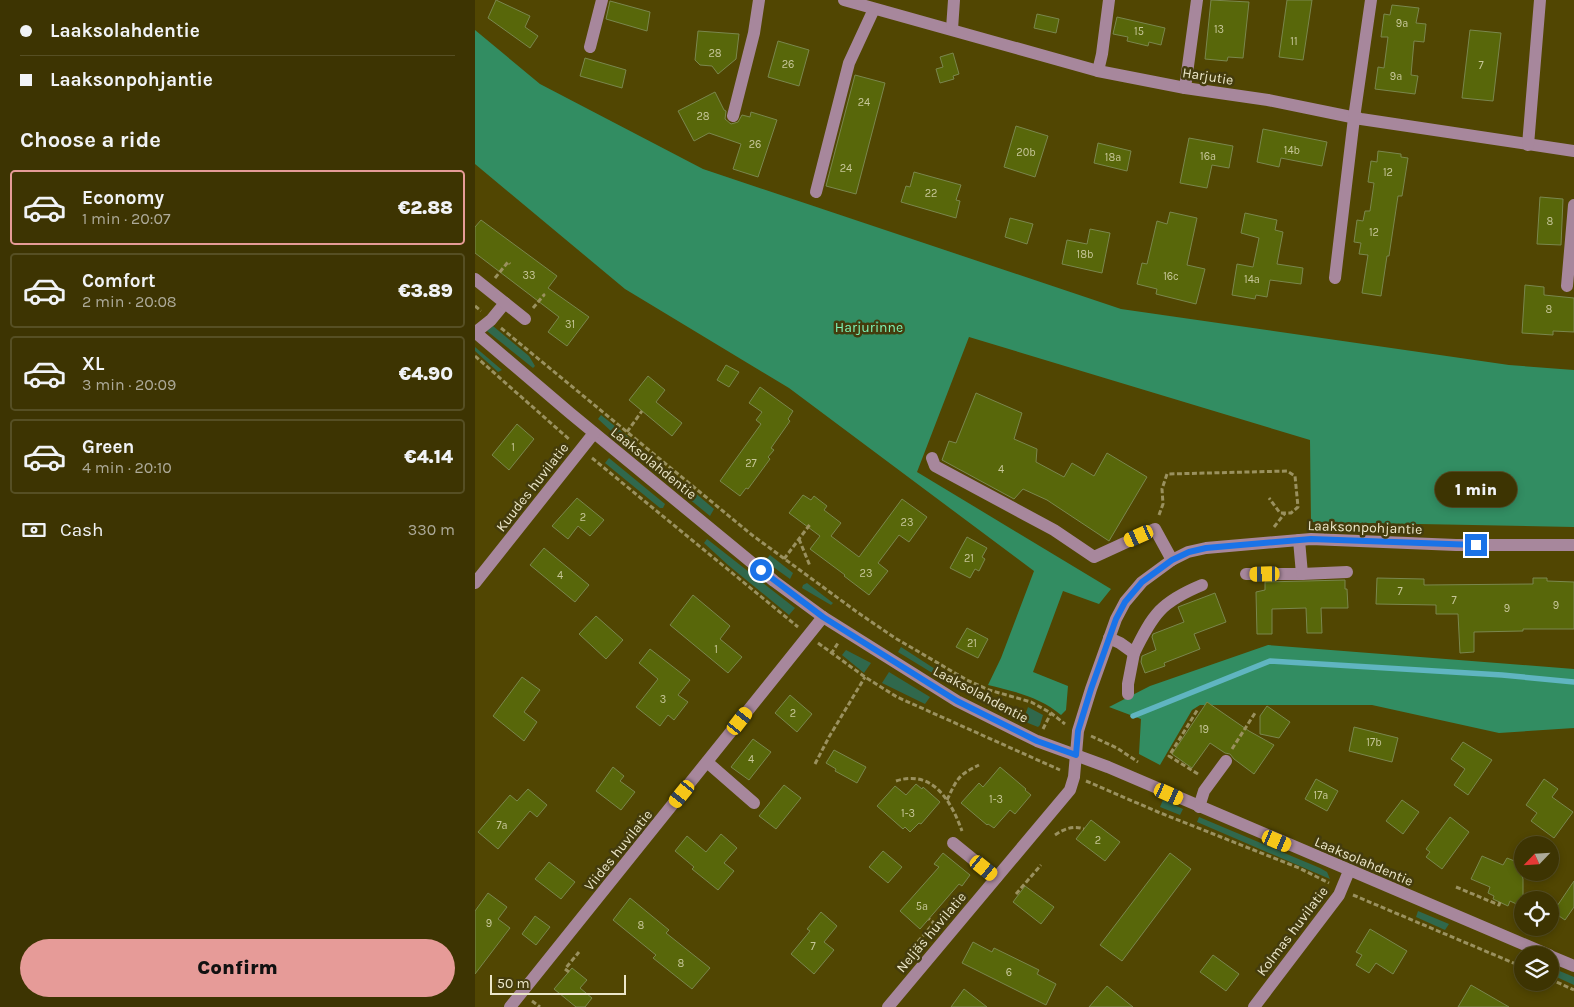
<!DOCTYPE html>
<html lang="en">
<head>
<meta charset="utf-8">
<style>
  body { margin:0; font-family:Karla,sans-serif; background:#483f11; color:#f1f3f6; height:100vh; display:flex; flex-direction:column; font-size:19px; white-space:nowrap }
  * { box-sizing:border-box; margin:0 }
  p { font-size:16px; color:#adaa99 }
  .icon { flex:none; width:28px; height:28px; fill:none; stroke:currentColor; stroke-width:2; stroke-linecap:round; stroke-linejoin:round }
  .map { position:relative; flex:1; overflow:hidden }
  .sheet { display:flex; flex-direction:column; background:#3d3402; width:475px }
  .sheet>* { flex:none }
  .hud { display:grid; align-content:center; height:110px; padding:0 20px; background:#3d3402 }
  .needle { width:32px; rotate:245deg }
  .tools { position:absolute; left:1039px; top:836px; display:grid; gap:10px }
  .tools a { display:grid; place-items:center; width:45px; height:45px; border-radius:50%; background:#3d3402; box-shadow:0 2px 8px #0003,0 0 0 1px #564f24; font-size:25px }
  .scale { position:absolute; left:15px; bottom:12px; width:136px; box-sizing:border-box; padding-left:5px; border:2px solid #ece7c9; border-top:0; font-size:14px; line-height:18px; white-space:nowrap; color:#ece7c9; -webkit-text-stroke:4px #443c0d; paint-order:stroke }
  .end { position:absolute; width:22px; height:22px; margin:-11px; border:6px solid #1a73e8; background:#fff; box-shadow:0 0 0 2px #fff }
  .from { border-radius:50% }
  .bubble { position:absolute; height:35px; border-radius:18px; background:#3d3402; box-shadow:0 2px 8px #0003,0 0 0 1px #564f24; font-size:16px; font-weight:800; line-height:35px; text-align:center }
  .car { position:absolute; width:15px; height:30px; margin:-15px -8px; border-radius:6px; box-shadow:0 0 4px 1px #0007; background:linear-gradient(#f5c518 24%,#345 0 40%,#f5c518 0 76%,#345 0 86%,#f5c518 0) }
  .hud b { display:flex; align-items:center; gap:18px; height:48px; font-size:19px }
  .hud b+b { border-top:1px solid #564f24 }
  .hud i { width:12px; height:12px; background:#f1f3f6 }
  ul { padding:0; list-style:none }
  li { display:flex; align-items:center; gap:15px; height:75px; margin:0 10px 8px; padding:0 10px; border:2px solid #564f24; border-radius:5px }
  li div { flex:1 }
  li b { display:block; font-size:19px }
  li em { font-style:normal; font-weight:800 }
  li.active { border-color:#e69b98 }
  li>.icon { width:45px; height:45px; stroke-width:1.5 }
  h2 { padding:0 20px; font-size:22px; line-height:60px }
  .pay { display:flex; align-items:center; gap:12px; height:55px; padding:0 20px; font-size:19px }
  .pay p { margin-inline-start:auto }
  .action { display:flex; gap:10px; margin-top:auto; padding:10px 20px }
  .action a { flex:1; height:58px; border-radius:30px; background:#e69b98; color:#111; font-size:20px; font-weight:800; line-height:58px; text-align:center }
  main { display:flex; flex:1; min-height:0 }
  .map>svg:first-child { display:block }
  .green { fill:#30684c }
  .forest { fill:#328d62 }
  .lines { fill:none; stroke-linecap:round; stroke-linejoin:round }
  .stream { stroke:#60b5c1; stroke-width:5.5 }
  .building { fill:#58670a; stroke:#7a874e }
  .path { stroke:#9a915f; stroke-width:3; stroke-dasharray:5 2.5; stroke-linecap:butt }
  .minor { stroke:#a7879c; stroke-width:12 }
  .route { stroke:#1a73e8; stroke-width:6 }
  .labels { text-anchor:middle; stroke-width:5; stroke-linejoin:round; paint-order:stroke }
  .number-label { font-size:11px; fill:#c7c799 }
  .street-label { font-size:14px; fill:#ece7c9; stroke:#443c0d }
  .park-label { font-size:14px; fill:#7ef5b8; stroke:#443c0d }
</style>
</head>
<body>
<main>
<section class="sheet">
<div class="hud">
<b><i class="from"></i>Laaksolahdentie</b>
<b><i></i>Laaksonpohjantie</b>
</div>
<h2>Choose a ride</h2>
<ul>
<li class="active"><svg class="icon" aria-label="car" viewBox="0 0 24 24"><path d="M5 17H2v-5l4-1 3-4h7l3 4 3 1v5h-3M9 17h6M6 11h13"/><circle cx="7" cy="17" r="2"/><circle cx="17" cy="17" r="2"/></svg><div><b>Economy</b><p>1 min · 20:07</p></div><em>€2.88</em></li>
<li><svg class="icon" aria-label="car" viewBox="0 0 24 24"><path d="M5 17H2v-5l4-1 3-4h7l3 4 3 1v5h-3M9 17h6M6 11h13"/><circle cx="7" cy="17" r="2"/><circle cx="17" cy="17" r="2"/></svg><div><b>Comfort</b><p>2 min · 20:08</p></div><em>€3.89</em></li>
<li><svg class="icon" aria-label="car" viewBox="0 0 24 24"><path d="M5 17H2v-5l4-1 3-4h7l3 4 3 1v5h-3M9 17h6M6 11h13"/><circle cx="7" cy="17" r="2"/><circle cx="17" cy="17" r="2"/></svg><div><b>XL</b><p>3 min · 20:09</p></div><em>€4.90</em></li>
<li><svg class="icon" aria-label="car" viewBox="0 0 24 24"><path d="M5 17H2v-5l4-1 3-4h7l3 4 3 1v5h-3M9 17h6M6 11h13"/><circle cx="7" cy="17" r="2"/><circle cx="17" cy="17" r="2"/></svg><div><b>Green</b><p>4 min · 20:10</p></div><em>€4.14</em></li>
</ul>
<div class="pay"><svg class="icon" aria-label="cash" viewBox="0 0 24 24"><path d="M3 7h18v10H3z"/><circle cx="12" cy="12" r="2"/></svg>Cash<p>330 m</p></div>
<div class="action"><a>Confirm</a></div>
</section>
<div class="map">
<svg width="1099" height="1007" viewBox="0 0 1099 1007">
  <rect width="100%" height="100%" fill="#514602"/>
  <!-- green -->
  <g class="green">
    <path d="M18,326L54,356L60,366L58,368L12,331Z"/>
    <path d="M0,347L27,370L23,372L21,370L0,351Z"/>
    <path d="M126,415L156,439L167,452L164,457L123,419Z"/>
    <path d="M134,458L190,504L188,508H185L130,463Z"/>
    <path d="M181,461L201,478L203,482V485L199,487L175,466Z"/>
    <path d="M218,491L239,509L235,516L213,498L214,494Z"/>
    <path d="M232,539L320,608L314,615L253,565L229,543Z"/>
    <path d="M295,555L318,573L315,579L290,561Z"/>
    <path d="M332,583L358,603L356,605L327,588L328,585Z"/>
    <path d="M426,647L460,669L459,674L423,652Z"/>
    <path d="M371,650L396,663L389,673L367,655Z"/>
    <path d="M414,672L455,697L450,704L407,683Z"/>
    <path d="M476,677L513,694L509,702L474,684Z"/>
    <path d="M553,707L568,715L565,725L563,727L548,721Z"/>
    <path d="M688,800L708,809L705,815L685,807Z"/>
    <path d="M724,817L845,868L852,872L855,879L722,822Z"/>
    <path d="M943,911L974,924L970,930L941,917Z"/>
    <path d="M1075,967L1099,977V985L1075,974Z"/>
  </g>
  <!-- forest -->
  <g class="forest">
    <path d="M0,30L65,84L228,169L646,309L1034,365L1099,370V527L836,522L835,440L494,337L442,472L636,589L624,604L588,591L558,672L593,686L591,710L586,715C565,697 538,691 513,685L526,658L559,571L314,388L150,289L0,164Z"/>
    <path d="M793,645L1099,669V728L1024,733L897,705H725L717,710L685,765L664,754L666,719L634,707L675,686Z"/>
  </g>
  <g class="lines">
    <!-- stream -->
    <path class="stream" d="M658,716L795,661L1027,675L1099,682"/>
  </g>
  <!-- building -->
  <g class="building">
    <path d="M21,0L55,16L50,27L63,36L55,48L13,18Z"/>
    <path d="M736,0L774,2L768,58L753,57L752,61L730,59Z"/>
    <path d="M812,0H837L828,60L804,57Z"/>
    <path d="M135,1L175,12L172,31L131,19Z"/>
    <path d="M917,5L944,8L941,23L951,24L949,42L939,41L936,75L943,76L940,94L900,89L903,67L909,68L913,37H906L909,14L915,15Z"/>
    <path d="M562,14L584,19L581,33L559,28Z"/>
    <path d="M642,17L690,28L686,45L674,42L673,46L652,41L653,37L638,34Z"/>
    <path d="M995,30L1026,33L1018,101L987,98Z"/>
    <path d="M223,31L264,34L261,59L243,74L237,66L225,65L220,60Z"/>
    <path d="M303,41L334,50L324,86L293,77Z"/>
    <path d="M478,53L484,74L478,76L479,79L465,83L461,69L468,67L465,57Z"/>
    <path d="M110,58L151,70L147,88L105,76Z"/>
    <path d="M380,75L410,83L381,194L351,186Z"/>
    <path d="M240,92L249,110L251,111L250,119L256,124L263,122L267,115L275,117L276,112L302,120L283,177L258,169L266,144L234,133L219,141L203,111Z"/>
    <path d="M541,126L573,136L560,177L529,167Z"/>
    <path d="M788,129L852,142L847,166L806,158L804,167L782,162Z"/>
    <path d="M714,138L758,146L754,168L737,165L732,188L705,183Z"/>
    <path d="M623,143L656,151L652,171L619,163Z"/>
    <path d="M903,151L926,154V157L933,158L927,196H923L914,256H912L906,296L887,293L893,255L884,254L886,243L879,242L882,220L888,221L890,211H895L899,183L893,182L896,161L902,162Z"/>
    <path d="M439,172L486,185L481,200L485,201L481,218L426,202L431,186L435,187Z"/>
    <path d="M1065,197L1088,199L1086,245L1062,244Z"/>
    <path d="M695,212L722,218L712,265L730,269L721,304L681,294L682,289L662,284L667,263L672,264L682,221L692,224Z"/>
    <path d="M770,213L802,220L800,230L808,232L802,264L828,268L826,284L795,280L792,297L781,295L780,299L757,295L762,264L778,267L784,238L766,233Z"/>
    <path d="M535,218L558,224L552,244L530,237Z"/>
    <path d="M6,220L82,276L73,288L114,317L92,346L73,332L84,317L0,253V227Z"/>
    <path d="M615,229L635,233L627,273L587,264L592,240L612,244Z"/>
    <path d="M1050,285L1069,287V295L1099,298V332L1078,331V335L1047,333Z"/>
    <path d="M251,365L264,372L254,387L242,380Z"/>
    <path d="M173,376L190,390L181,402L207,423L197,436L154,400Z"/>
    <path d="M285,387L318,411L313,419L315,421L296,448L299,450L293,457L295,459L273,489L271,488L265,496L245,481L286,424L281,420L287,412L274,403Z"/>
    <path d="M501,393L547,413L539,439L562,449L561,462L589,477L597,463L619,476L632,453L672,477L634,541L572,500L548,489L539,499L467,460L474,441L481,443Z"/>
    <path d="M42,424L59,439L34,470L17,455Z"/>
    <path d="M328,495L336,500L339,496L352,506L349,510L366,523L356,536L384,557L427,499L452,517L434,542L424,535L403,563L413,571L394,595L369,576L370,575L335,549L345,536L314,513Z"/>
    <path d="M102,498L129,520L115,536L103,526L93,539L77,526Z"/>
    <path d="M492,537L512,548L507,557L510,559L504,571L500,569L495,578L475,568Z"/>
    <path d="M69,548L114,585L100,602L55,565Z"/>
    <path d="M902,578L949,579V585L1058,584V578H1072V581L1099,582V629H1048V631L999,632V652L985,653L983,614H961V605L901,604Z"/>
    <path d="M870,580V589H872L873,608H846L847,633H832L831,608L797,609V634H782L781,592L790,590V582Z"/>
    <path d="M740,593L751,622L719,634L725,649L689,663L690,666L670,673L666,662L667,656L681,650L677,637L678,634L709,622L703,607Z"/>
    <path d="M218,595L255,626L245,639L267,657L253,673L195,625Z"/>
    <path d="M121,616L148,640L131,659L104,634Z"/>
    <path d="M492,628L513,639L503,658L481,647Z"/>
    <path d="M175,649L215,680L203,695L213,702L199,720L193,715L185,726L161,707L183,679L164,663Z"/>
    <path d="M47,677L65,690L49,712L62,722L49,741L18,716Z"/>
    <path d="M315,695L337,714L322,732L300,713Z"/>
    <path d="M732,702L774,731L799,745L779,774L759,759L755,754L750,753L735,743L717,768L697,754Z"/>
    <path d="M792,706L815,722L804,738L785,734V716Z"/>
    <path d="M879,727L923,738L917,762L874,751Z"/>
    <path d="M278,739L296,752L274,780L256,767Z"/>
    <path d="M988,742L1017,760L993,795L979,785L990,769L976,759Z"/>
    <path d="M359,750L391,767L382,783L360,771L361,769L351,763Z"/>
    <path d="M138,767L149,776L145,781L160,792L146,810L121,791Z"/>
    <path d="M525,767L551,789L550,790L556,795L540,814L535,810L519,828L513,824L512,825L486,803L504,783L508,787Z"/>
    <path d="M841,779L863,791L852,811L830,799Z"/>
    <path d="M1069,779L1083,789L1077,797L1098,812L1079,838L1056,821L1062,813L1051,805Z"/>
    <path d="M441,784L447,789L448,787L465,802L446,824L444,823L435,832L430,827L428,829L402,806L420,786L431,795Z"/>
    <path d="M309,785L326,798L301,829L284,816Z"/>
    <path d="M53,789L72,805L62,817L55,811L23,849L3,832L35,795L42,801Z"/>
    <path d="M927,800L944,812L928,834L911,821Z"/>
    <path d="M975,817L994,832L967,869L951,857L955,852L951,849Z"/>
    <path d="M616,820L645,842L630,861L601,839Z"/>
    <path d="M246,834L262,848L249,863L259,871L243,890L217,869L219,867L200,851L212,836L231,852Z"/>
    <path d="M408,851L427,867L413,883L394,867Z"/>
    <path d="M468,853L495,875L487,886L484,884L445,929L425,911L464,867L459,864Z"/>
    <path d="M695,853L716,869L647,961L625,945Z"/>
    <path d="M1007,856L1028,865L1032,858L1042,862L1048,879V907L1035,901L1033,906L1018,899L1019,896L1013,893L1015,887L996,879Z"/>
    <path d="M74,862L100,882L86,899L60,879Z"/>
    <path d="M1099,881V907L1090,920L1078,912Z"/>
    <path d="M550,886L579,907L566,924L538,902Z"/>
    <path d="M13,893L32,907L23,919L35,928L0,974V911Z"/>
    <path d="M155,898L194,930L191,933L235,968L217,989L178,958L181,955L138,920Z"/>
    <path d="M346,912L362,926L349,942L359,950L339,974L316,954L335,931L332,929Z"/>
    <path d="M60,916L75,927L61,945L47,934Z"/>
    <path d="M895,929L932,951L918,974L901,963L894,973L881,965L887,955L881,952Z"/>
    <path d="M498,942L517,952L519,948L564,970L562,974L581,984L571,1005L487,963Z"/>
    <path d="M738,955L764,974L751,991L725,972Z"/>
    <path d="M97,968L112,980L105,988L117,998L110,1007H101L79,989Z"/>
    <path d="M996,985L1034,1007H983Z"/>
    <path d="M632,986L658,1007H614Z"/>
    <path d="M489,989L512,1007H476Z"/>
  </g>
  <g class="lines">
    <!-- path -->
    <g class="path">
      <path d="M20,278L33,262L35,264"/>
      <path d="M0,306L6,311"/>
      <path d="M58,308L69,295L68,294"/>
      <path d="M26,328L277,535L382,612L420,638L492,680L514,690L556,702L576,713L590,724"/>
      <path d="M0,356L95,440"/>
      <path d="M152,432L167,411"/>
      <path d="M117,458L323,627"/>
      <path d="M684,515L688,504L687,489L692,474L812,471L820,476L823,507L816,513H805L794,498"/>
      <path d="M799,527L810,513"/>
      <path d="M324,539L335,566"/>
      <path d="M309,559L336,523"/>
      <path d="M343,643L390,677L422,697L585,770"/>
      <path d="M356,654L363,643"/>
      <path d="M568,729L576,713"/>
      <path d="M616,736L642,748L663,762"/>
      <path d="M757,749L780,713"/>
      <path d="M340,764L354,737L390,677"/>
      <path d="M723,774L694,756L723,709"/>
      <path d="M421,781C458,769 476,801 487,831"/>
      <path d="M611,781L683,812L824,868L854,883"/>
      <path d="M472,800C482,779 483,775 504,765"/>
      <path d="M580,835C589,829 598,825 609,829"/>
      <path d="M981,887L1024,905L1025,902"/>
      <path d="M541,894L566,865"/>
      <path d="M878,895L1048,967"/>
      <path d="M433,953L459,923L454,919"/>
      <path d="M94,972L90,969L104,952"/>
      <path d="M1075,979L1099,990"/>
      <path d="M57,1001L65,1007"/>
    </g>
    <!-- minor -->
    <g class="minor">
      <path d="M369,0L623,71L710,88L793,100L886,119L1099,151"/>
      <path d="M477,29L479,0"/>
      <path d="M115,47L127,0"/>
      <path d="M623,71L627,54L634,0"/>
      <path d="M710,88L722,0"/>
      <path d="M258,116L279,33L284,0"/>
      <path d="M1053,145L1065,0"/>
      <path d="M341,192L374,63L399,9"/>
      <path d="M860,278L879,118L896,0"/>
      <path d="M0,279L30,303L16,320L1,332"/>
      <path d="M1092,286L1099,205"/>
      <path d="M30,303L50,319"/>
      <path d="M0,332L95,413L299,581L348,617L482,701L562,741L633,767L1074,955"/>
      <path d="M457,458L460,466L579,530L619,557L680,529L697,560"/>
      <path d="M771,574H827L824,540"/>
      <path d="M827,574L872,572"/>
      <path d="M0,583L119,433"/>
      <path d="M634,638L645,643L659,653C678,614 686,602 727,585"/>
      <path d="M653,694V684L659,653"/>
      <path d="M232,762L279,803"/>
      <path d="M724,807L729,791L751,761"/>
      <path d="M478,843L521,878"/>
      <path d="M1075,956L1099,966"/>
      <path d="M35,1007L348,617"/>
      <path d="M413,1007L595,790L599,777L603,731L616,689L641,619L650,602L667,582L697,560L713,552L731,548L836,539L981,545H1099"/>
      <path d="M779,1007L864,895L874,871"/>
    </g>
  </g>
  <g class="lines">
    <!-- route -->
    <path class="route" d="M286,570L348,617L482,701L562,741L601,755L603,731L616,689L641,619L650,602L667,582L697,560L714,552L731,548L836,539L1001,545"/>
  </g>
  <g class="labels">
    <!-- number labels -->
    <g class="number-label">
      <text x="927" y="27">9a</text>
      <text x="744" y="33">13</text>
      <text x="664" y="35">15</text>
      <text x="819" y="45">11</text>
      <text x="240" y="57">28</text>
      <text x="313" y="68">26</text>
      <text x="1006" y="69">7</text>
      <text x="921" y="80">9a</text>
      <text x="389" y="106">24</text>
      <text x="228" y="120">28</text>
      <text x="280" y="148">26</text>
      <text x="817" y="154">14b</text>
      <text x="551" y="156">20b</text>
      <text x="733" y="160">16a</text>
      <text x="638" y="161">18a</text>
      <text x="371" y="172">24</text>
      <text x="913" y="176">12</text>
      <text x="456" y="197">22</text>
      <text x="1075" y="225">8</text>
      <text x="899" y="236">12</text>
      <text x="610" y="258">18b</text>
      <text x="54" y="279">33</text>
      <text x="696" y="280">16c</text>
      <text x="777" y="283">14a</text>
      <text x="1074" y="313">8</text>
      <text x="95" y="328">31</text>
      <text x="38" y="451">1</text>
      <text x="276" y="467">27</text>
      <text x="526" y="473">4</text>
      <text x="108" y="521">2</text>
      <text x="432" y="526">23</text>
      <text x="494" y="562">21</text>
      <text x="391" y="577">23</text>
      <text x="85" y="579">4</text>
      <text x="925" y="595">7</text>
      <text x="979" y="604">7</text>
      <text x="1081" y="609">9</text>
      <text x="1032" y="612">9</text>
      <text x="497" y="647">21</text>
      <text x="241" y="653">1</text>
      <text x="188" y="703">3</text>
      <text x="318" y="717">2</text>
      <text x="729" y="733">19</text>
      <text x="899" y="746">17b</text>
      <text x="276" y="763">4</text>
      <text x="846" y="799">17a</text>
      <text x="521" y="803">1-3</text>
      <text x="433" y="817">1-3</text>
      <text x="27" y="829">7a</text>
      <text x="623" y="844">2</text>
      <text x="447" y="910">5a</text>
      <text x="14" y="927">9</text>
      <text x="166" y="929">8</text>
      <text x="338" y="950">7</text>
      <text x="206" y="967">8</text>
      <text x="534" y="976">6</text>
    </g>
    <!-- street labels -->
    <g class="street-label">
      <text transform="translate(733 76) rotate(9)" y="5">Harjutie</text>
      <text transform="translate(179 463) rotate(39)" y="5">Laaksolahdentie</text>
      <text transform="translate(57 487) rotate(-52)" y="5">Kuudes huvilatie</text>
      <text transform="translate(890 527) rotate(2)" y="5">Laaksonpohjantie</text>
      <text transform="translate(506 694) rotate(28)" y="5">Laaksolahdentie</text>
      <text transform="translate(143 850) rotate(-51)" y="5">Viides huvilatie</text>
      <text transform="translate(889 861) rotate(23)" y="5">Laaksolahdentie</text>
      <text transform="translate(817 931) rotate(-53)" y="5">Kolmas huvilatie</text>
      <text transform="translate(456 932) rotate(-50)" y="5">Neljäs huvilatie</text>
    </g>
    <!-- park labels -->
    <g class="park-label">
      <text x="394" y="332">Harjurinne</text>
    </g>
  </g>
</svg>
<div class="tools">
<a><svg class="needle" viewBox="-14 -14 28 28"><path d="M0-13l5 13h-10z" fill="#e53935"/><path d="M0 13l5-13h-10z" fill="#adaa99"/></svg></a>
<a><svg class="icon" aria-label="locate" viewBox="0 0 24 24"><circle cx="12" cy="12" r="6"/><path d="M12 2v4M12 18v4M2 12h4M18 12h4"/></svg></a>
<a><svg class="icon" aria-label="layers" viewBox="0 0 24 24"><path d="M12 4l9 5-9 5-9-5zM3 14l9 5 9-5"/></svg></a>
</div>
<div class="scale">50 m</div>
<i class="end from" style="left:286px;top:570px"></i>
<i class="end" style="left:1001px;top:545px"></i>
<div class="bubble" style="left:960px;top:472px;width:82px">1 min</div>
<i class="car" style="left:664px;top:536px;rotate:246deg"></i>
<i class="car" style="left:790px;top:574px;rotate:269deg"></i>
<i class="car" style="left:265px;top:721px;rotate:38deg"></i>
<i class="car" style="left:207px;top:794px;rotate:219deg"></i>
<i class="car" style="left:694px;top:794px;rotate:114deg"></i>
<i class="car" style="left:802px;top:841px;rotate:113deg"></i>
<i class="car" style="left:509px;top:868px;rotate:129deg"></i>
</div>
</main>
</body>
</html>
